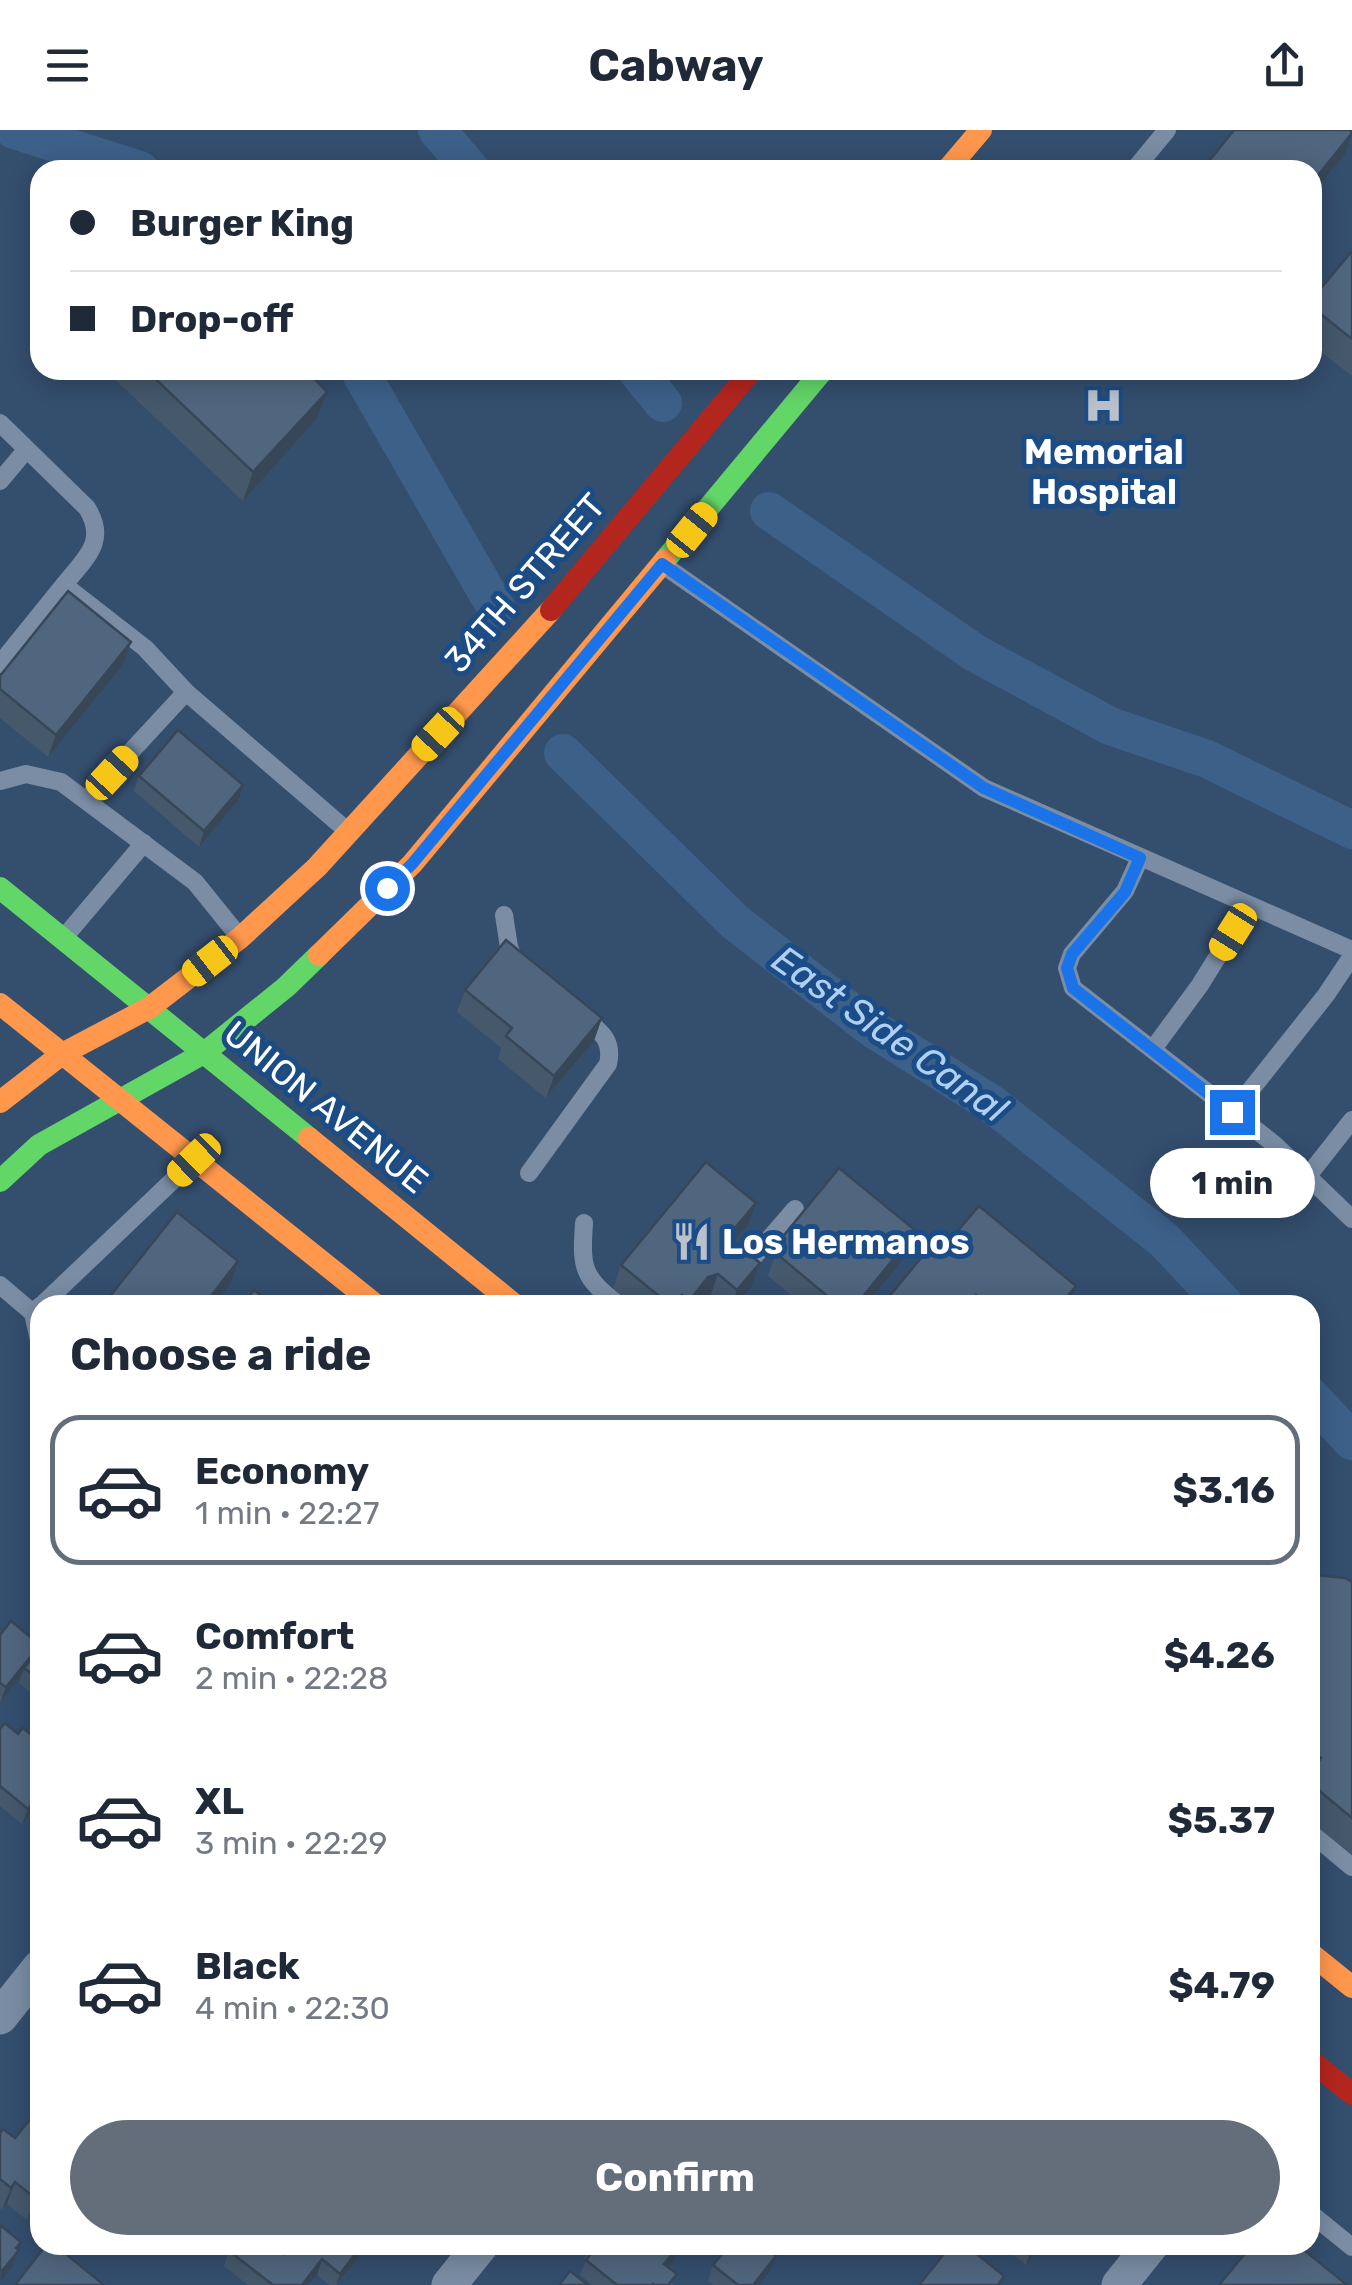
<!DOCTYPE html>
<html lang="en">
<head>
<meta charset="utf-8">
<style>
  body { margin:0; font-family:Rubik,sans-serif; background:#f6f6f7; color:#1f2937; height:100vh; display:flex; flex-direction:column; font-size:38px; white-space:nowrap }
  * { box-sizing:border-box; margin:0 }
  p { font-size:32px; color:#747a83 }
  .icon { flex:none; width:55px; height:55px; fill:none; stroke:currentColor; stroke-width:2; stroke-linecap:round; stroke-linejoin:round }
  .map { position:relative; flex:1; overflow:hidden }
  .details { position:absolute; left:30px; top:1165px; width:1290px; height:960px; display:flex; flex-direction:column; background:#fff; border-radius:30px; box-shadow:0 5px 25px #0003 }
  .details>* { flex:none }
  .guide { position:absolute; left:30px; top:30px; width:1292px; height:220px; border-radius:30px; box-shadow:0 5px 25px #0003; display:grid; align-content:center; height:220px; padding:0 40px; background:#fff }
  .end { position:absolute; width:45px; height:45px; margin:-22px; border:12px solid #1a73e8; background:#fff; box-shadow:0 0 0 5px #fff }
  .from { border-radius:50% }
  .bubble { position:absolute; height:70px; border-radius:35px; background:#fff; box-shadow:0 5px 25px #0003; font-size:32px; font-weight:700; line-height:70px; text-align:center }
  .car { position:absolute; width:30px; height:60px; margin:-30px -15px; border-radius:12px; box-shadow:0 0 8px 2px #0007; background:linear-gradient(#f5c518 24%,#345 0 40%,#f5c518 0 76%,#345 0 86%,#f5c518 0) }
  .guide b { display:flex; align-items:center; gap:35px; height:95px; font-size:38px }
  .guide b+b { border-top:2px solid #e0e1e3 }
  .guide i { width:25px; height:25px; background:#1f2937 }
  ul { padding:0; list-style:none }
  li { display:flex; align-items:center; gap:30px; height:150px; margin:0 20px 15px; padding:0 20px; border:5px solid transparent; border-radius:30px }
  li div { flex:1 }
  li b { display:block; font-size:38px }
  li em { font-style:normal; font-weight:700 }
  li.active { border-color:#646d7a }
  li>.icon { width:90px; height:90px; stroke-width:1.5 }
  h2 { padding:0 40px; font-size:45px; line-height:120px }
  .cta { display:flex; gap:20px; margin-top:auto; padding:20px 40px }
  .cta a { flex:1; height:115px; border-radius:60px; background:#646d7a; color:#fff; font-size:40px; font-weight:700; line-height:115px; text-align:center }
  header { display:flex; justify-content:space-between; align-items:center; height:130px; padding:0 40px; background:#fff; font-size:45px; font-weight:700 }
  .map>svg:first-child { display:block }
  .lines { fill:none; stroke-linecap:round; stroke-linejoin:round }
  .canal { stroke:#3d6089; stroke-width:38 }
  .lane { stroke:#7a8da4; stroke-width:18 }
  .street { stroke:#7a8da4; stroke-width:35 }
  .fast { stroke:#63d668; stroke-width:22 }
  .slow { stroke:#ff974d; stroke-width:22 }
  .jam { stroke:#b3261e; stroke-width:22 }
  .wall { fill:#45586c }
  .shaded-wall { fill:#384758 }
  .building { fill:#50667e; stroke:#384758; stroke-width:2.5 }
  .route { stroke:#1a73e8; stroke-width:12 }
  .labels { text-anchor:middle; stroke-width:10; stroke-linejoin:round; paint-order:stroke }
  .poi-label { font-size:35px; font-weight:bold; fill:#fff; stroke:#1b4c86 }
  .street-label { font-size:35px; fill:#fff; stroke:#1b4c86 }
  .water-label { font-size:38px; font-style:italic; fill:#afcff3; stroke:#1b4c86 }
</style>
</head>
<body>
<header><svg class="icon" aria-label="menu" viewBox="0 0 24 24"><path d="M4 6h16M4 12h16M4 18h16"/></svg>Cabway<svg class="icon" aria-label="share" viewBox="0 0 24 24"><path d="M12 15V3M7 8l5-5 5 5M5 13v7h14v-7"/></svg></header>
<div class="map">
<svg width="1352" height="2155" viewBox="0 0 1352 2155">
  <rect width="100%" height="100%" fill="#344e6e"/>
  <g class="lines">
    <!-- canal -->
    <g class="canal">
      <path d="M14,0L140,40"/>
      <path d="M437,0L471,40"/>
      <path d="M359,240L496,478"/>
      <path d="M636,240L663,273"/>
      <path d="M769,381L975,523L1110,596L1207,629L1352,700"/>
      <path d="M563,623L735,792L873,899L992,974L1164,1110L1225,1175"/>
      <path d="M1310,1266L1352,1311"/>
    </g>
    <!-- lane -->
    <g class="lane">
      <path d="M1134,40L1167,0"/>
      <path d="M0,293L87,378C108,412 85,428 64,455L145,518L186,562L344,698"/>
      <path d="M0,351L26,320"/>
      <path d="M666,437L984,658L1352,820"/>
      <path d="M0,534L64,455"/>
      <path d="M0,651L26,644L61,652L195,752L237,804"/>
      <path d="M86,670L186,562"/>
      <path d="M1140,728L1125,761L1072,824L1067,838L1073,858L1274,1014L1352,1089"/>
      <path d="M504,785L509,817L516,834"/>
      <path d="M67,804L144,713"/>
      <path d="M1153,919L1200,855L1249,776"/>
      <path d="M1233,982L1326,865L1352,826"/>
      <path d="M529,1043L608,934C614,908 598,900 579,884"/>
      <path d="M1307,1047L1352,990"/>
      <path d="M584,1093C581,1138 582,1147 619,1175"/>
      <path d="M739,1144L795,1079"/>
      <path d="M0,1155L33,1183L40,1176"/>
      <path d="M42,1175L190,1034"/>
      <path d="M714,1175L716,1172"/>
      <path d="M33,1183L40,1215"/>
      <path d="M1310,1702L1352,1737"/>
      <path d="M1310,2083L1352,2117"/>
    </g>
    <!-- street -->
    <g class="street">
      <path d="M0,1887L40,1837"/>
      <path d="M449,2155L481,2115"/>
      <path d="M1119,2155L1151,2115"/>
    </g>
    <!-- fast -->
    <g class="fast">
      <path d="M665,430L823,240"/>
      <path d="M0,758L309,1008"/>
      <path d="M0,1051L39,1015L204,923L286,857L319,825"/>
    </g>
    <!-- slow -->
    <g class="slow">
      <path d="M947,40L981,0"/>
      <path d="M319,825L412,734L665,430"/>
      <path d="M0,874L376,1175"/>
      <path d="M0,972L62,924L149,878L240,808L317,737L551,480"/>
      <path d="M309,1008L515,1175"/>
      <path d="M1310,1823L1352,1857"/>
    </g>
    <!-- jam -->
    <g class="jam">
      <path d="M551,480L752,240"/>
      <path d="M1310,1930L1352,1964"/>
    </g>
  </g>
  <!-- wall -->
  <g class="wall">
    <path d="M1352,121V246L1312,215V169Z"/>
    <path d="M105,240H306L316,290L243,371Z"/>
    <path d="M131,512L123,535L48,627L0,588V546Z"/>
    <path d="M139,646L238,671L199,717L134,661Z"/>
    <path d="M465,860L594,911L546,968L498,929L501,918L457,882Z"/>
    <path d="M748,1095L734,1112L760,1133L752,1156L736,1175H720L710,1167L700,1169L695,1175H634L613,1158L621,1135Z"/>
    <path d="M916,1101L908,1124L866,1175H803L768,1146L780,1110Z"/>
    <path d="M939,1123L1069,1175H882Z"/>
    <path d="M1310,1447L1352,1452V1725L1310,1691Z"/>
    <path d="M40,1463V1480L34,1475Z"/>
    <path d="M0,1505L38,1521L40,1519V1584L30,1576L34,1566L19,1553L21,1546L0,1573Z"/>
    <path d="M0,1599L40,1612V1672L22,1694L0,1676Z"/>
    <path d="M40,1977V2074L27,2090L7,2074L2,2080L0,2078V2003L15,2008Z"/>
    <path d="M291,2115H370L364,2122L361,2119L357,2130L337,2155H329L317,2145L308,2155H248L224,2136L229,2121L284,2124Z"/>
    <path d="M589,2115H679L674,2131L668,2137L673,2155H592L580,2145L586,2130L584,2128Z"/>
    <path d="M1001,2115H1041L1026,2135Z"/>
    <path d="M713,2135L770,2141L759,2155H713L708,2151Z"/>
  </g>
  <!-- shaded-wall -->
  <g class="shaded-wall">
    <path d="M1352,3L1345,24L1312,64V55L1315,49Z"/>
    <path d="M327,262L316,290L243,371L253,342Z"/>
    <path d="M131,512L123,535L48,627L56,605Z"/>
    <path d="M243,655L238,671L199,717L204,701Z"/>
    <path d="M602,888L594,911L546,968L554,946Z"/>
    <path d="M756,1073L748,1095L720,1129L728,1106Z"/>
    <path d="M916,1101L908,1124L866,1175H856Z"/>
    <path d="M238,1131L230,1154L213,1175H204Z"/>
    <path d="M760,1133L752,1156L736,1175H732L737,1160Z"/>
    <path d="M718,1144L710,1167L700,1169L695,1175H687L708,1147Z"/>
    <path d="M1076,1156L1069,1175H1060Z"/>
    <path d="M40,1515L35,1530L24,1538L21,1546L0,1573L6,1557Z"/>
    <path d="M40,1664V1672L22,1694L28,1679Z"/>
    <path d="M15,2052L7,2074L2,2080L11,2058Z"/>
    <path d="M40,2062V2074L27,2090L35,2068Z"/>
    <path d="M21,2112L13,2136L0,2152L2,2141Z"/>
    <path d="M362,2115L357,2130L336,2155L340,2144Z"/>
    <path d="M679,2115L674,2131L658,2149L664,2134Z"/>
    <path d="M1035,2115H1041L1026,2135L1031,2119Z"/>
    <path d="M776,2126L770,2141L759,2155H753Z"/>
    <path d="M322,2129L317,2145L308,2155H302Z"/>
  </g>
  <!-- building -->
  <g class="building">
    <path d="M1234,0H1350L1352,3L1315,49L1312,47V40H1304L1299,36L1296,40H1202Z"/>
    <path d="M1352,121V209L1312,177V169Z"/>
    <path d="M146,240H306L327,262L253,342Z"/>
    <path d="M68,461L131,512L56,605L0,559V546Z"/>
    <path d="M178,600L243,655L204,701L139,646Z"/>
    <path d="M506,810L602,888L554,946L506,906L512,898L465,860Z"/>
    <path d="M706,1032L756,1073L728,1106L760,1133L737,1160L718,1144L708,1147L689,1171L682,1165L673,1175H670L621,1135Z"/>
    <path d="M839,1038L916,1101L856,1175H838L777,1124L785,1114L780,1110Z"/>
    <path d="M979,1076L1076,1156L1060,1175H988L976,1165L968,1175H882L931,1116L939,1123Z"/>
    <path d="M177,1082L238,1131L204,1175H103Z"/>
    <path d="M254,1160L273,1175H242Z"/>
    <path d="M1315,1445L1345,1448L1352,1452V1688L1310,1653V1643L1321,1628L1315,1623L1310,1629V1447Z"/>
    <path d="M11,1491L40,1515L6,1557L0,1553V1505Z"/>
    <path d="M40,1519V1550L24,1538Z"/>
    <path d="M5,1593L18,1604L23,1598L40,1612V1664L28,1679L0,1656V1599Z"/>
    <path d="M40,1977V2062L35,2068L15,2052L11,2058L0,2049V2003L3,1999L15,2008Z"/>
    <path d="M0,2095L21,2112L16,2118L19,2120L2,2141L0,2139Z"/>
    <path d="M46,2115H55L104,2155H15Z"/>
    <path d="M234,2115H272L284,2124L291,2115H362L340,2144L322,2129L302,2155H273L229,2121Z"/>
    <path d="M592,2115H679L664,2134L677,2144L668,2155H654L653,2154L652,2155H617L586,2130L596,2118Z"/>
    <path d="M730,2115H762L776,2126L753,2155H738L713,2135Z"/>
    <path d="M945,2115H957L962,2119L966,2115L1004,2146L998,2155H919L943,2125L940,2122Z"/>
    <path d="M1252,2115H1298L1347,2155H1219Z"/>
    <path d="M570,2141L588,2155H559Z"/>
  </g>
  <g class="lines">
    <!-- route -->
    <path class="route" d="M387,758L412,734L662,434L984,658L1140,728L1125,762L1072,824L1067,838L1073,858L1232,982"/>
  </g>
  <!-- icons -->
  <defs>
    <symbol id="hospital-bare" viewBox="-9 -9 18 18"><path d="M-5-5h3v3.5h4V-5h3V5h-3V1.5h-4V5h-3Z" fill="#b8c1cc" stroke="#1b4c86" stroke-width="2.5" paint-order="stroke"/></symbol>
    <symbol id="restaurant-bare" viewBox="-9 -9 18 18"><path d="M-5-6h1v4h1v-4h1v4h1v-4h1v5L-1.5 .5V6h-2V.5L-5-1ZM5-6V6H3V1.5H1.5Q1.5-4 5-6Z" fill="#b8c1cc" stroke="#1b4c86" stroke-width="2.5" paint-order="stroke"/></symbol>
  </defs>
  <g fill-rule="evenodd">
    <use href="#hospital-bare" x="1076" y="248" width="55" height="55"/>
    <use href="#restaurant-bare" x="664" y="1084" width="55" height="55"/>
  </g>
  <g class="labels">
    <!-- poi labels -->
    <g class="poi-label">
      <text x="1104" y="334">Memorial<tspan x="1104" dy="40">Hospital</tspan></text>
      <text x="722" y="1124" text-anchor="start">Los Hermanos</text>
    </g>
    <!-- street labels -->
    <g class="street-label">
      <text transform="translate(525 453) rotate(-49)" y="12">34TH STREET</text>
      <text transform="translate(326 977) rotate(39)" y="12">UNION AVENUE</text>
    </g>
    <!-- water labels -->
    <g class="water-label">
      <text transform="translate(890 904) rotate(35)" y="13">East Side Canal</text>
    </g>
  </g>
</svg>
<i class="end from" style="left:387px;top:758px"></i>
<i class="end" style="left:1232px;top:982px"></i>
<div class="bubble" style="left:1150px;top:1018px;width:165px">1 min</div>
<i class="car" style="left:692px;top:400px;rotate:39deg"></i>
<i class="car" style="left:438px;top:604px;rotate:223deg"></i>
<i class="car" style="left:112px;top:643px;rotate:43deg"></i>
<i class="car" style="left:1233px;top:802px;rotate:212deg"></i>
<i class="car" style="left:210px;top:831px;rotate:232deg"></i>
<i class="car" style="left:194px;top:1030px;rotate:226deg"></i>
<div class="guide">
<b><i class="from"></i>Burger King</b>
<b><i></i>Drop-off</b>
</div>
<section class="details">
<h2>Choose a ride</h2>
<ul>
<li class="active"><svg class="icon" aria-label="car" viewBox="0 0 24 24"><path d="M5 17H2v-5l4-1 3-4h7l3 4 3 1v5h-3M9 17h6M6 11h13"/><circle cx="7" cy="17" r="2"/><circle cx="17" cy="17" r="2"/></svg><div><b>Economy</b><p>1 min · 22:27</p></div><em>$3.16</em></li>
<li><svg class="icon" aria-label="car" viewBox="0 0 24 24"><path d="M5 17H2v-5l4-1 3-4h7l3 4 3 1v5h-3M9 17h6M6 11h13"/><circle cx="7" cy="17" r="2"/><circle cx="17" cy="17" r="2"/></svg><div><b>Comfort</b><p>2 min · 22:28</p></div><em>$4.26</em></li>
<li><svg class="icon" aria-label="car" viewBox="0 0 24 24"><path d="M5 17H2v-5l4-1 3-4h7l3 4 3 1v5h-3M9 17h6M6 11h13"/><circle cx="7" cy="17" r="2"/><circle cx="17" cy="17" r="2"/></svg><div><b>XL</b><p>3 min · 22:29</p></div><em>$5.37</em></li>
<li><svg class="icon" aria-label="car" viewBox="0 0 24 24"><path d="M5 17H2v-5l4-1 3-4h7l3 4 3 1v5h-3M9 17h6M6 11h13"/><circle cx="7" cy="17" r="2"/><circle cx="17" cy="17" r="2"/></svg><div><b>Black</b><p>4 min · 22:30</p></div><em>$4.79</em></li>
</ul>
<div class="cta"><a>Confirm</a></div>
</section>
</div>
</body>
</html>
